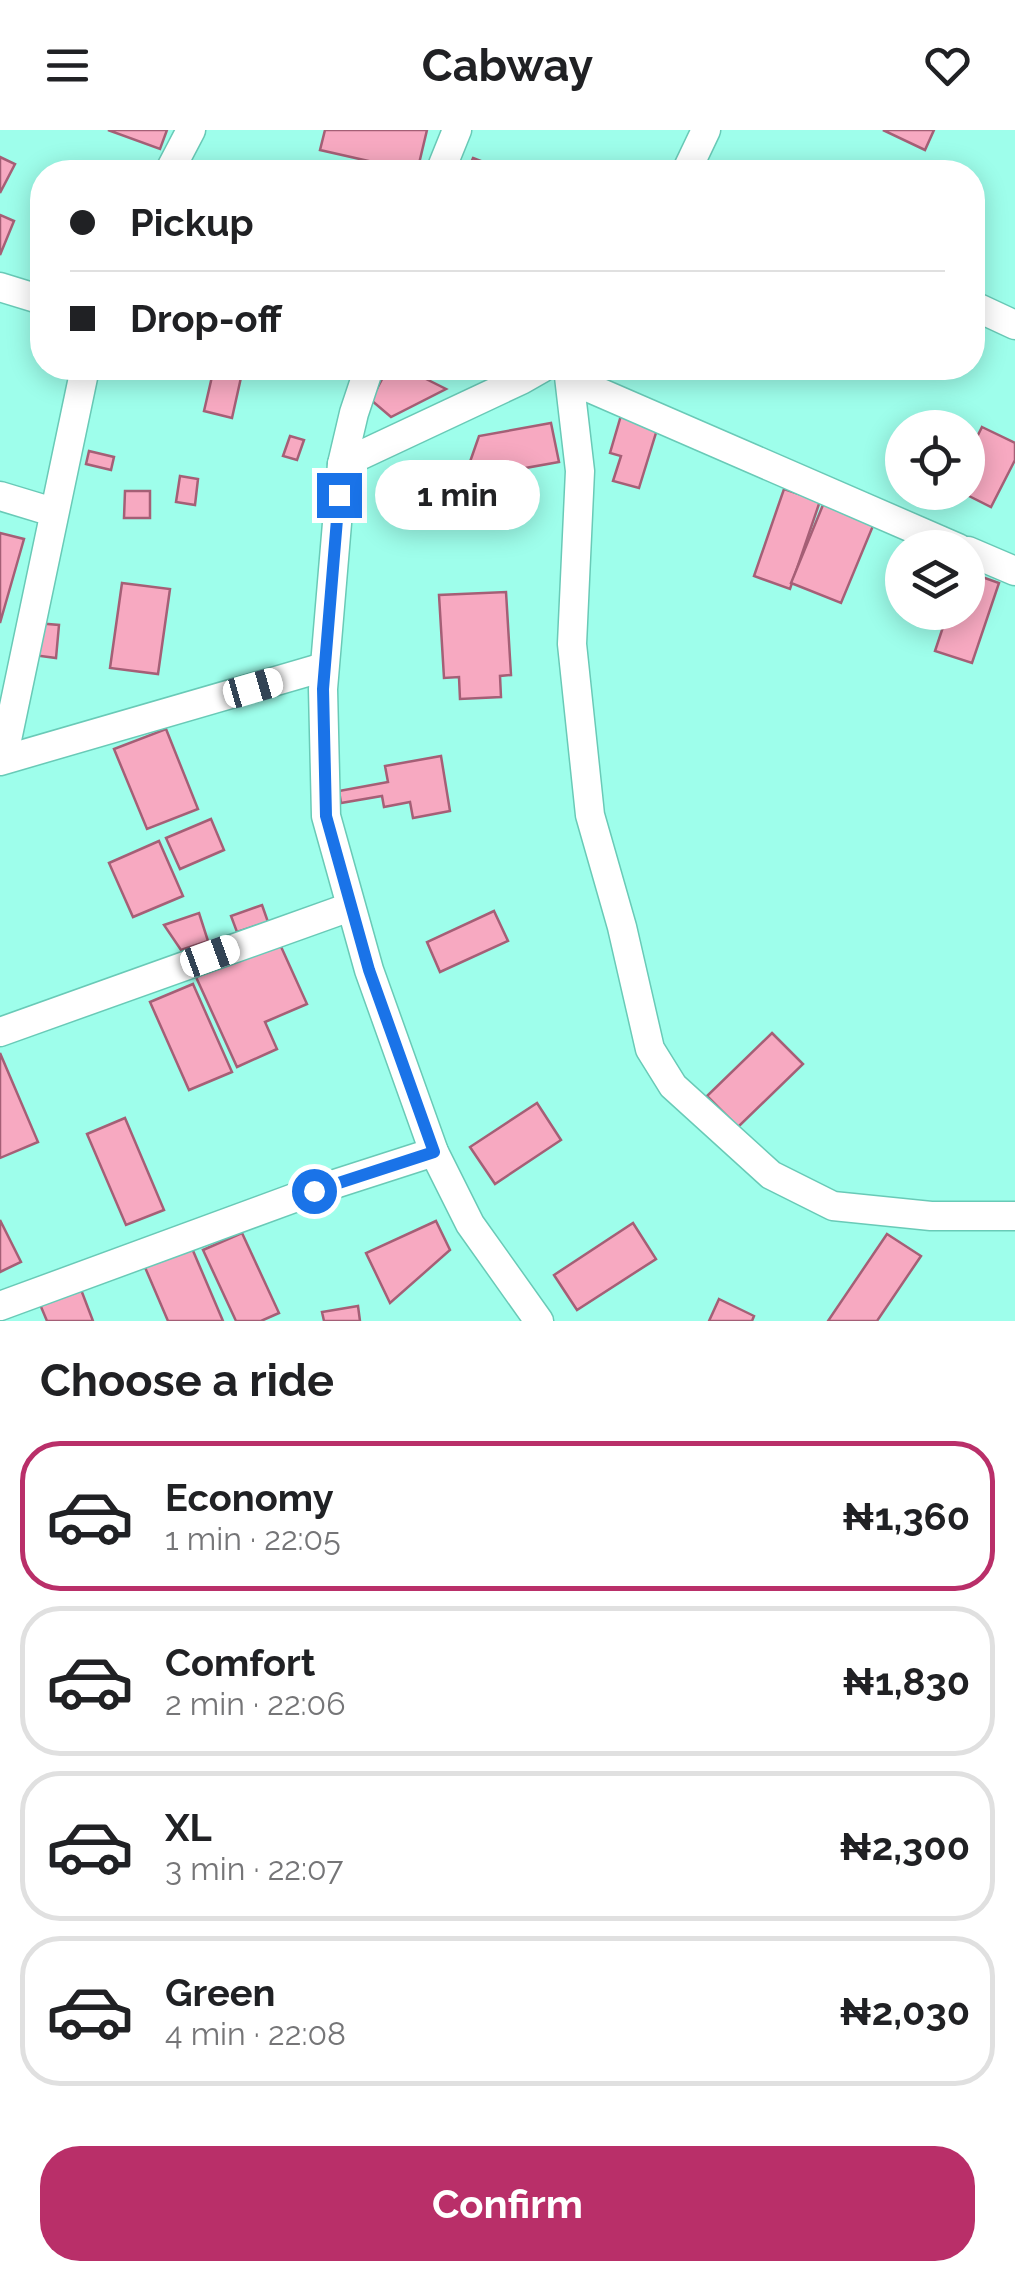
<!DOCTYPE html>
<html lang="en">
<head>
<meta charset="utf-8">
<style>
  body { margin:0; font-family:Raleway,sans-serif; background:#f2f2f2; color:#202124; height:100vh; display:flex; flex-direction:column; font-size:38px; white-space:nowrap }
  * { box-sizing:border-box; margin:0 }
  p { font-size:32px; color:#757577 }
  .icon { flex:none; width:55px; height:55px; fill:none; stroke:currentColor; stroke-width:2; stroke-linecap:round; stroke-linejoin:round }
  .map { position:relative; height:1191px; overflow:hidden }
  .side { display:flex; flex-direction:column; background:#fff; flex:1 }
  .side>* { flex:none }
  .hud { position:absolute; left:30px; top:30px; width:955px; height:220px; border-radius:40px; box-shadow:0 5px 25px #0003; display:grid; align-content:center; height:220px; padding:0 40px; background:#fff }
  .controls { position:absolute; left:885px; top:280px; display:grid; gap:20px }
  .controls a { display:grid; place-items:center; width:100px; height:100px; border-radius:50%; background:#fff; box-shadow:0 5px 25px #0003; font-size:50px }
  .end { position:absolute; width:45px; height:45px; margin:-22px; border:12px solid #1a73e8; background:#fff; box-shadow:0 0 0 5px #fff }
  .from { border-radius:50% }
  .bubble { position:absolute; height:70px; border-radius:35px; background:#fff; box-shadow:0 5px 25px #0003; font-size:32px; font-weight:700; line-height:70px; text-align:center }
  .car { position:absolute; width:30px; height:60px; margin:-30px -15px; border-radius:12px; box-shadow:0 0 8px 2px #0007; background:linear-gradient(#fff 24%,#345 0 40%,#fff 0 76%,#345 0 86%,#fff 0) }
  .hud b { display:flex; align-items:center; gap:35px; height:95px; font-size:38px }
  .hud b+b { border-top:2px solid #e0e0e0 }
  .hud i { width:25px; height:25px; background:#202124 }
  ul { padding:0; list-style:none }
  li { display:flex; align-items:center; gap:30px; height:150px; margin:0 20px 15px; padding:0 20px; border:5px solid #e0e0e0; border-radius:40px }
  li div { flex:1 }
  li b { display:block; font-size:38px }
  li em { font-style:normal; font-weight:700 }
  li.selected { border-color:#b92f69 }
  li>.icon { width:90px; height:90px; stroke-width:1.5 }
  h2 { padding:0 40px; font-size:45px; line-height:120px }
  .primary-button { display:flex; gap:20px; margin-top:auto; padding:20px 40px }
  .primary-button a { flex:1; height:115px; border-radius:40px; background:#b92f69; color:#fff; font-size:40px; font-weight:700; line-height:115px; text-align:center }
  header { display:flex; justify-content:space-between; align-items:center; height:130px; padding:0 40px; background:#fff; font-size:45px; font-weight:700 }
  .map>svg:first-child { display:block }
  .building { fill:#f7a9c1; stroke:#a55f76; stroke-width:2.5 }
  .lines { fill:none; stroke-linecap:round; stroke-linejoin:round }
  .minor-casing { stroke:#69cab7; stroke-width:31 }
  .minor { stroke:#fff; stroke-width:28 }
  .route { stroke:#1a73e8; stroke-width:12 }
</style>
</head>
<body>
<header><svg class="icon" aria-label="menu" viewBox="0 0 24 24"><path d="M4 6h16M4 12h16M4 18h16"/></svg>Cabway<svg class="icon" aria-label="heart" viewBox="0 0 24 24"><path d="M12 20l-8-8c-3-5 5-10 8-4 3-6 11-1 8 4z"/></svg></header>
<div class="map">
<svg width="1015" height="1191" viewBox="0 0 1015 1191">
  <rect width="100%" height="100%" fill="#9efeeb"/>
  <!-- building -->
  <g class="building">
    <path d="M108,0H167L160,19Z"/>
    <path d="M325,0H427L417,42L320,20Z"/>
    <path d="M883,0H934L925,20Z"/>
    <path d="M0,27L15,34L0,63Z"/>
    <path d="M473,28L509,42H467Z"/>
    <path d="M316,32L370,42H314Z"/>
    <path d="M0,85L14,91L0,125Z"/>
    <path d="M214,238L242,243L232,288L204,281Z"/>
    <path d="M388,238H404L446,259L391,287L371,270Z"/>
    <path d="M622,282L659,293L639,358L613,351L621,326L610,323Z"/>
    <path d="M551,293L559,332L464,349L479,306Z"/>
    <path d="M982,297L1015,313V330L991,377L961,362H968V325Z"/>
    <path d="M290,306L304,310L297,330L283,326Z"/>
    <path d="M89,321L114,327L111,340L86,334Z"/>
    <path d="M180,346L198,349L195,375L176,372Z"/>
    <path d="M784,359L820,371L790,459L754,446Z"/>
    <path d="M125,361H150V388H124Z"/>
    <path d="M825,370L875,391L841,473L791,453Z"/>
    <path d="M0,403L24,409L0,493Z"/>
    <path d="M968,442L999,453L972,533L935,521L948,482H968Z"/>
    <path d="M122,453L170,459L158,544L110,538Z"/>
    <path d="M506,462L511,545L500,546L501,567L460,569L459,547L444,548L439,465Z"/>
    <path d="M36,493L59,495L56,528L33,525Z"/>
    <path d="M166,599L198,679L147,699L114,619Z"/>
    <path d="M441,626L450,681L413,688L410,672L384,677L382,666L341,673L339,661L388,652L385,636Z"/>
    <path d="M211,689L224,720L180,739L166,708Z"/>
    <path d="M159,711L183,766L133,787L109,733Z"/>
    <path d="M262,775L268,792L237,802L231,786Z"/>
    <path d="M494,781L508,811L440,842L427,812Z"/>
    <path d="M199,783L208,811L181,820L164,795Z"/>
    <path d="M278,810L307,874L265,892L277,919L237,937L196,847Z"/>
    <path d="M193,854L232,942L189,960L150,872Z"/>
    <path d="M772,903L803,934L738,997L707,966Z"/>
    <path d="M0,923L38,1012L0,1028Z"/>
    <path d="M537,973L561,1010L495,1054L470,1017Z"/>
    <path d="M125,988L164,1080L126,1095L87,1004Z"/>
    <path d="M0,1090L21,1132L0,1142Z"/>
    <path d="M436,1091L450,1120L390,1173L366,1123Z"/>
    <path d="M633,1093L656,1129L577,1180L554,1145Z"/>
    <path d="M242,1103L279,1183L261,1191H236L203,1120Z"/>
    <path d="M887,1104L921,1126L877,1191H828Z"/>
    <path d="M191,1116L223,1191H168L144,1135Z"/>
    <path d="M80,1157L93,1191H47L39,1172Z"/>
    <path d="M719,1169L754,1186L752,1191H709Z"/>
    <path d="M358,1176L360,1191H324L322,1182Z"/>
  </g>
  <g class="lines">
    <defs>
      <g id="minor">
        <path d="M169,42L191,0"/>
        <path d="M440,42L457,0"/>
        <path d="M686,42L706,0"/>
        <path d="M0,157L42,170"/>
        <path d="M972,175L1015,195"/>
        <path d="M369,238L354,283L342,334L323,559L326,686L369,840L434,1022L470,1094L539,1191"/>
        <path d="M568,238L580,341L572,514L590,685L622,797L650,919L673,956L771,1045L833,1076L931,1086H1015"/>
        <path d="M568,238L585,256L958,418"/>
        <path d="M342,334L521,250L542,238"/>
        <path d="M0,366L53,382"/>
        <path d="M968,421L1015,441"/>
        <path d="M3,629L85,238"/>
        <path d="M0,631L324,537"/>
        <path d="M0,902L350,777"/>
        <path d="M0,1176L313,1061L434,1022"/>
      </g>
    </defs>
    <!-- minor casing -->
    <use href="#minor" class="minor-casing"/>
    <!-- minor -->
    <use href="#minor" class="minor"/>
  </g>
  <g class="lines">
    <!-- route -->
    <path class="route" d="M314,1061L434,1022L369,840L326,686L323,559L339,365"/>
  </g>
</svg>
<div class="controls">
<a><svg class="icon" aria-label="locate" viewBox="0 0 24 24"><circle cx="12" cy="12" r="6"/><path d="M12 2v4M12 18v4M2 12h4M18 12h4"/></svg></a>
<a><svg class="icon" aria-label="layers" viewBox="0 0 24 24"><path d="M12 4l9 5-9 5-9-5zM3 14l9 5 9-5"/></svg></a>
</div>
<i class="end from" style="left:314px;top:1061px"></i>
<i class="end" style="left:339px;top:365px"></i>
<div class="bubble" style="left:375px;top:330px;width:165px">1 min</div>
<i class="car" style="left:253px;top:558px;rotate:74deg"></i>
<i class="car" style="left:210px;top:826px;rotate:70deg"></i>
<div class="hud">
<b><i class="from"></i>Pickup</b>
<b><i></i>Drop-off</b>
</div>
</div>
<section class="side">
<h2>Choose a ride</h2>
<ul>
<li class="selected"><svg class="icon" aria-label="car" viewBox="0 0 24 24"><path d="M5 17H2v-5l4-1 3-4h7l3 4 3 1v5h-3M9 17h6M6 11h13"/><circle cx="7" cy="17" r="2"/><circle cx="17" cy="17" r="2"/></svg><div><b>Economy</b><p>1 min · 22:05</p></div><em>₦1,360</em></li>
<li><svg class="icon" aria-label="car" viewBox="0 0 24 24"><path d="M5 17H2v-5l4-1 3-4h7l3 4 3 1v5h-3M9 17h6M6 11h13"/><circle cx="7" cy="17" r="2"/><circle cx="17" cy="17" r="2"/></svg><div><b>Comfort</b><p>2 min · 22:06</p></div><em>₦1,830</em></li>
<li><svg class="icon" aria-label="car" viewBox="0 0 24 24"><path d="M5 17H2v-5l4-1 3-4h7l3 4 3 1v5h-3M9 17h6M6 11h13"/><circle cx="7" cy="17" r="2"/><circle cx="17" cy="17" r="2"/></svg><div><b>XL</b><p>3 min · 22:07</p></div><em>₦2,300</em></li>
<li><svg class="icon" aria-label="car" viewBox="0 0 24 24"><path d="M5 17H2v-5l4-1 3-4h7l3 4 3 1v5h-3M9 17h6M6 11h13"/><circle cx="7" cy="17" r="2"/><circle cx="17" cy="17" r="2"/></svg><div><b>Green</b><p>4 min · 22:08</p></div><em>₦2,030</em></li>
</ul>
<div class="primary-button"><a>Confirm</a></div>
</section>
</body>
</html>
